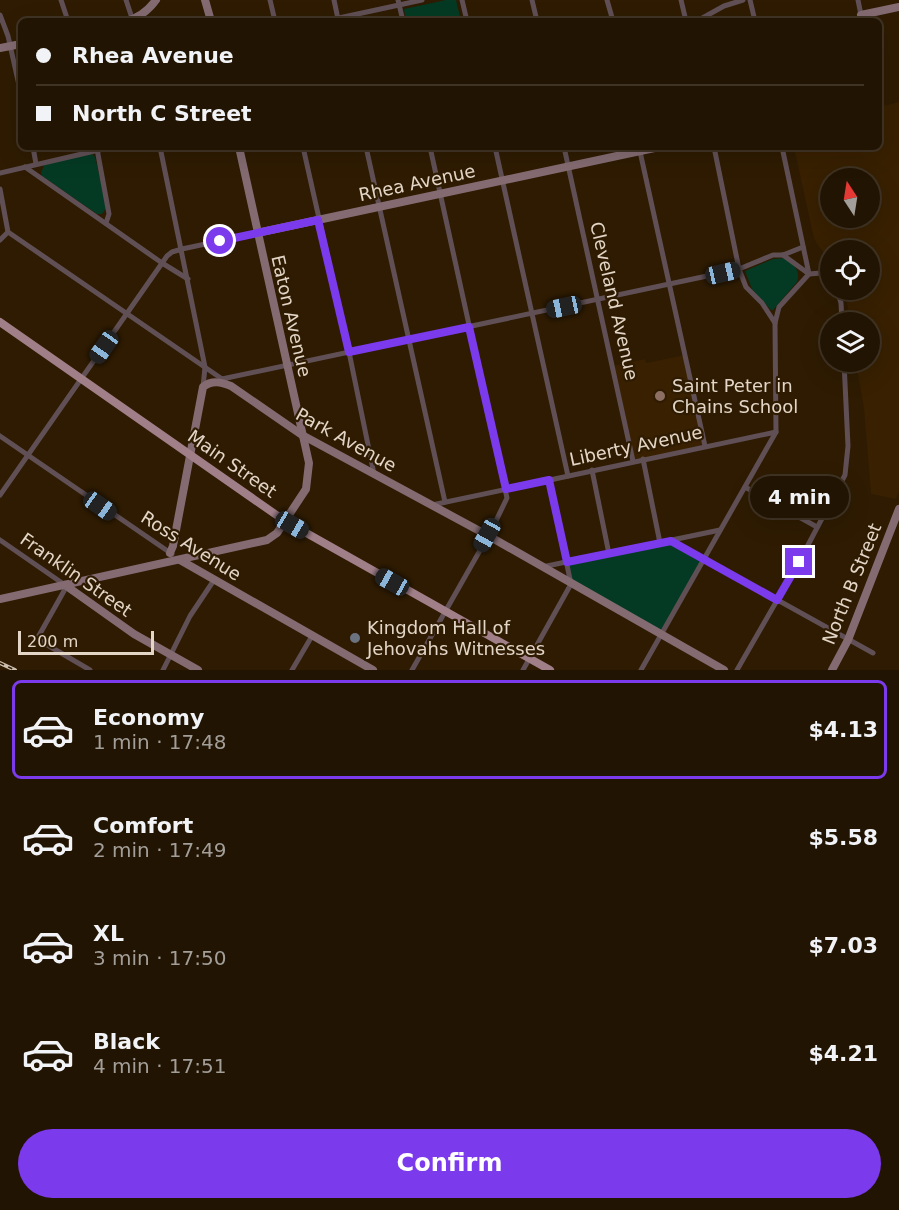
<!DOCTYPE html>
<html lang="en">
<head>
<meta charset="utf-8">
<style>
  body { margin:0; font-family:"DejaVu Sans",sans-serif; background:#2e2111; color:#f1f3f6; height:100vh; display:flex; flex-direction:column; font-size:22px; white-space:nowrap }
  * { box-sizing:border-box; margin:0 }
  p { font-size:20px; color:#a29e99 }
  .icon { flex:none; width:33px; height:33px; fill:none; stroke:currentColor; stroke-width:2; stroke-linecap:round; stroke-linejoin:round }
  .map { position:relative; height:670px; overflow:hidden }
  .side { display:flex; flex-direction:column; background:#221402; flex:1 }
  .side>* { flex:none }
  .banner { position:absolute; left:18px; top:18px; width:864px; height:132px; border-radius:9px; box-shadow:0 6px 24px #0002,0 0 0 2px #3f3324; display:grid; align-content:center; height:132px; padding:0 18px; background:#221402 }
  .needle { width:39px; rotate:348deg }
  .fabs { position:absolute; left:820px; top:168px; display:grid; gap:12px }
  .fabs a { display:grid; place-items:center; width:60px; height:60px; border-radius:50%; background:#221402; box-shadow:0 6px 24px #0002,0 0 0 2px #3f3324; font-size:30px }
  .scale { position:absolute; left:18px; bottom:15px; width:136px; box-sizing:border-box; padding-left:6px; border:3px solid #e3d6c7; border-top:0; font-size:16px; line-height:21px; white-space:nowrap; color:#e3d6c7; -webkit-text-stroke:4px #2e1b02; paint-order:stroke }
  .end { position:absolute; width:27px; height:27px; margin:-14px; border:8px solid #7c3aed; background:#fff; box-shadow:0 0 0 3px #fff }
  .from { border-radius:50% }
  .bubble { position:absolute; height:42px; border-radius:21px; background:#221402; box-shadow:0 6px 24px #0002,0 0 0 2px #3f3324; font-size:20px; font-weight:700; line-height:42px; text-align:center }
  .car { position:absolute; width:18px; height:36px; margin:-18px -9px; border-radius:8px; box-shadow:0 0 4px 2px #0007; background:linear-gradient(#222 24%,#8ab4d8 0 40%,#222 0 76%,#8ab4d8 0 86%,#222 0) }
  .banner b { display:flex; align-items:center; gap:21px; height:57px; font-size:22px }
  .banner b+b { border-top:2px solid #3f3324 }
  .banner i { width:15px; height:15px; background:#f1f3f6 }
  ul { padding:10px 0 0; list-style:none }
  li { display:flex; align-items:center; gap:18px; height:99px; margin:0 12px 9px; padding:0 6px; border:3px solid transparent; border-radius:9px }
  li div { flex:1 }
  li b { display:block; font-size:22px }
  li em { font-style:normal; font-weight:700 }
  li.current { border-color:#7c3aed }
  li>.icon { width:54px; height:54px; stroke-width:1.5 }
  .cta { display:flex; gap:12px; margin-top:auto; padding:12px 18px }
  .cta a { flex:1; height:69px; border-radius:36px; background:#7c3aed; color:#fff; font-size:24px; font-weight:700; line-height:69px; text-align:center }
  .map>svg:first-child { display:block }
  .built { fill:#382000; fill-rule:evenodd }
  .green { fill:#043a23 }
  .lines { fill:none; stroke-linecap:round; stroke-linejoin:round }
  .street { stroke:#605055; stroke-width:5 }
  .secondary { stroke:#846b72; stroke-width:8 }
  .primary { stroke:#a07f89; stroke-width:8 }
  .rail-casing { stroke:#cdbfaf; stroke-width:4 }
  .rail { stroke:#2e1b02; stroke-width:1.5; stroke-dasharray:4.5; stroke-linecap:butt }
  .route { stroke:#7c3aed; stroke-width:8 }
  .education-dot { fill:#8d6e63; stroke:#2e1b02; stroke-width:2 }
  .worship-dot { fill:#6b7280; stroke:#2e1b02; stroke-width:2 }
  .labels { text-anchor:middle; stroke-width:4.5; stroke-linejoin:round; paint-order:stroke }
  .street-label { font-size:18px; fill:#e3d6c7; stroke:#2e1b02 }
  .poi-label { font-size:18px; fill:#e3d6c7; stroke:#2e1b02; text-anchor:start }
</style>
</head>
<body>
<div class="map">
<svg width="899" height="670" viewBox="0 0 899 670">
  <rect width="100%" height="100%" fill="#2e1b02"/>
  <!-- built -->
  <g class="built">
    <path d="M899,102V491L896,499L871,494L864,409L856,362H870V322H850L845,290H870V250H831V264L814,239L794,147H879V107ZM831,178H870V218H831Z"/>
    <path d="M685,355L705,446L633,461L613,366L645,359L646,363Z"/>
  </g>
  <!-- green -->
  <g class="green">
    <path d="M446,0H456L461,21H406L404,9Z"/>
    <path d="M92,154L95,157L107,207L102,214H97L42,176L41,172L45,164Z"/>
    <path d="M786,258C794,265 801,271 797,282L773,310H771L752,289L745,271L773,259Z"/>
    <path d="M671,541L704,558L662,634L571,584L567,562Z"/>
  </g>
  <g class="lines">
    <!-- street -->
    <g class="street">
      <path d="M61,0L68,21"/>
      <path d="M126,0L133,21"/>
      <path d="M270,0L275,21"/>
      <path d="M334,0L338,19"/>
      <path d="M398,0L403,21"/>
      <path d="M462,0L467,21"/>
      <path d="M532,0L537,21"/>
      <path d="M607,0L613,21"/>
      <path d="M681,0L686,21"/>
      <path d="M750,0L755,21"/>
      <path d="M858,0L861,15"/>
      <path d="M0,15L8,36L21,94"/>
      <path d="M325,21L422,0"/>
      <path d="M697,21L724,6L743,0"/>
      <path d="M33,147L36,164"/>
      <path d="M160,147L205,367L203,387"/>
      <path d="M303,147L349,352L374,474"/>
      <path d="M366,147L445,502"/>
      <path d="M495,147L568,476"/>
      <path d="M564,147L633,461"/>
      <path d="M639,147L705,446"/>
      <path d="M714,147L739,269L746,287L762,303L775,323"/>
      <path d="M782,147L809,274"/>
      <path d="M97,149L109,214L106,223"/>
      <path d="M25,167L162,263L188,279"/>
      <path d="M0,173L112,147"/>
      <path d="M0,189L8,232L225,381"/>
      <path d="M0,240L8,232"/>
      <path d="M783,255L809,274L821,273L831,277"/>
      <path d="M837,290L841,303L842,322"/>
      <path d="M222,379L707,276L739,269L773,255H783L803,247"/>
      <path d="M0,436L172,554"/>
      <path d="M643,459L660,543"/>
      <path d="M592,470L609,554"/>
      <path d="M745,487L817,527"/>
      <path d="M0,495L167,256L172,252L182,249L257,233"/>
      <path d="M432,505L776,432"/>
      <path d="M0,540L65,585L64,591L37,639L90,670"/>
      <path d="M671,541L873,653"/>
      <path d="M542,567L720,530"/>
      <path d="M163,670L190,616L214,580"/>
      <path d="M292,670L312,636"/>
      <path d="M412,670L491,531L507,498L430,147"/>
      <path d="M523,670L571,584L549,480"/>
      <path d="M641,670L776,432L775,323L779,307L809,274"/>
      <path d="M737,670L799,562L845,475L848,446L844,362"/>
    </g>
    <!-- secondary -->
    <g class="secondary">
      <path d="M205,0L211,21"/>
      <path d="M126,21C139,18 148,11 156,0"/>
      <path d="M863,21L861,15L899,7"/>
      <path d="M0,48L21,44"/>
      <path d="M879,95V102"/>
      <path d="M257,233L659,147"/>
      <path d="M170,553L173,546L203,387C212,380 221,382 231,386L302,435L487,535L724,670"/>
      <path d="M180,560L373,670"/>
      <path d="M65,585L134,634L198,670"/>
      <path d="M0,599L267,540L277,533L306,489L309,463L239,147"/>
      <path d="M832,670L848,640L899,509"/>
    </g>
    <!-- primary -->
    <path class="primary" d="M0,322L285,521L550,670"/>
    <defs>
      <path id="rail" d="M0,663L15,670"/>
    </defs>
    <!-- rail casing -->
    <use href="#rail" class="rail-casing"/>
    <!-- rail -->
    <use href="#rail" class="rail"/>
  </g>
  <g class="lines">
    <!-- route -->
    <path class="route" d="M220,241L318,220L349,352L469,327L506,489L549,480L567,562L671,541L777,600L799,562"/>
  </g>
  <!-- markers -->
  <circle class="education-dot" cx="660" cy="396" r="6"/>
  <circle class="worship-dot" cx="355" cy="638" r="6"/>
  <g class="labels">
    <!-- street labels -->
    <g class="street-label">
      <text transform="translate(417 183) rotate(-12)" y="6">Rhea Avenue</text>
      <text transform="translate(614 301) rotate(77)" y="6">Cleveland Avenue</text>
      <text transform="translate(291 316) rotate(77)" y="6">Eaton Avenue</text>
      <text transform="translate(346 440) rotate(29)" y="6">Park Avenue</text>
      <text transform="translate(636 446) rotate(-12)" y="6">Liberty Avenue</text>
      <text transform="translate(232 464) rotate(35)" y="6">Main Street</text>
      <text transform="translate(191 546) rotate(32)" y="6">Ross Avenue</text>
      <text transform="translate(76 575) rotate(35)" y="6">Franklin Street</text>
      <text transform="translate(852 584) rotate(-68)" y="6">North B Street</text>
    </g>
    <!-- poi labels -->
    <g class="poi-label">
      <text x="672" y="392">Saint Peter in<tspan x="672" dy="21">Chains School</tspan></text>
      <text x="367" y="634">Kingdom Hall of<tspan x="367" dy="21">Jehovahs Witnesses</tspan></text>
    </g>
  </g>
</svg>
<div class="fabs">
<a><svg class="needle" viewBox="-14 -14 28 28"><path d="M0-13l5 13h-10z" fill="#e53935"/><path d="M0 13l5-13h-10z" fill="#a29e99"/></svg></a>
<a><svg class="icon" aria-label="locate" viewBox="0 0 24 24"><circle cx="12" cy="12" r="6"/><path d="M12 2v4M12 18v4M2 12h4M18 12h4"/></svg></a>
<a><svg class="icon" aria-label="layers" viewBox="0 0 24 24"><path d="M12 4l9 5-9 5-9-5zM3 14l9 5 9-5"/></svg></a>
</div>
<div class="scale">200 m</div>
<i class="end from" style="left:220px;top:241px"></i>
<i class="end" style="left:799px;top:562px"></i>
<div class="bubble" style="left:750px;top:476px;width:99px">4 min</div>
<i class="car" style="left:723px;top:273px;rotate:77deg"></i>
<i class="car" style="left:564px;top:307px;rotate:258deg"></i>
<i class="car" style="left:104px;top:347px;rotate:215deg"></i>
<i class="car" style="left:100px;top:506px;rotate:125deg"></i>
<i class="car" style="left:292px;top:525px;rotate:120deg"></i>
<i class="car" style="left:487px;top:535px;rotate:209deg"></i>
<i class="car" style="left:392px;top:582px;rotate:299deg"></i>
<div class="banner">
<b><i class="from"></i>Rhea Avenue</b>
<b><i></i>North C Street</b>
</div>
</div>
<section class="side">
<ul>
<li class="current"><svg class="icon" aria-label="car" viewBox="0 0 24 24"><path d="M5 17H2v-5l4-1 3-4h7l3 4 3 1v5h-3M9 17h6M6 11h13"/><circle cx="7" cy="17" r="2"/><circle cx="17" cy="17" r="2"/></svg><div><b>Economy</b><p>1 min · 17:48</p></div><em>$4.13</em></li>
<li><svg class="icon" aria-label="car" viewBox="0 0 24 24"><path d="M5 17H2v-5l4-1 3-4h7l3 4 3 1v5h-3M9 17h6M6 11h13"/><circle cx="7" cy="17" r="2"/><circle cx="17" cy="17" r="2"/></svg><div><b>Comfort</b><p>2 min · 17:49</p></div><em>$5.58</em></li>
<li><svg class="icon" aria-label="car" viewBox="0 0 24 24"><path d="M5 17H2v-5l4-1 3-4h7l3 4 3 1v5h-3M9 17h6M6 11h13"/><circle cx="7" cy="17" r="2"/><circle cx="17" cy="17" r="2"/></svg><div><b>XL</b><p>3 min · 17:50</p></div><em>$7.03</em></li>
<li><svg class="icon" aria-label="car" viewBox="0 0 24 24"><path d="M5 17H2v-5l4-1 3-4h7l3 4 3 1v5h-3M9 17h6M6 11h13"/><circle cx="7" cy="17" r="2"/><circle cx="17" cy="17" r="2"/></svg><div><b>Black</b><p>4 min · 17:51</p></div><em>$4.21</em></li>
</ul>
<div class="cta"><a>Confirm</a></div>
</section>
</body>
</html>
